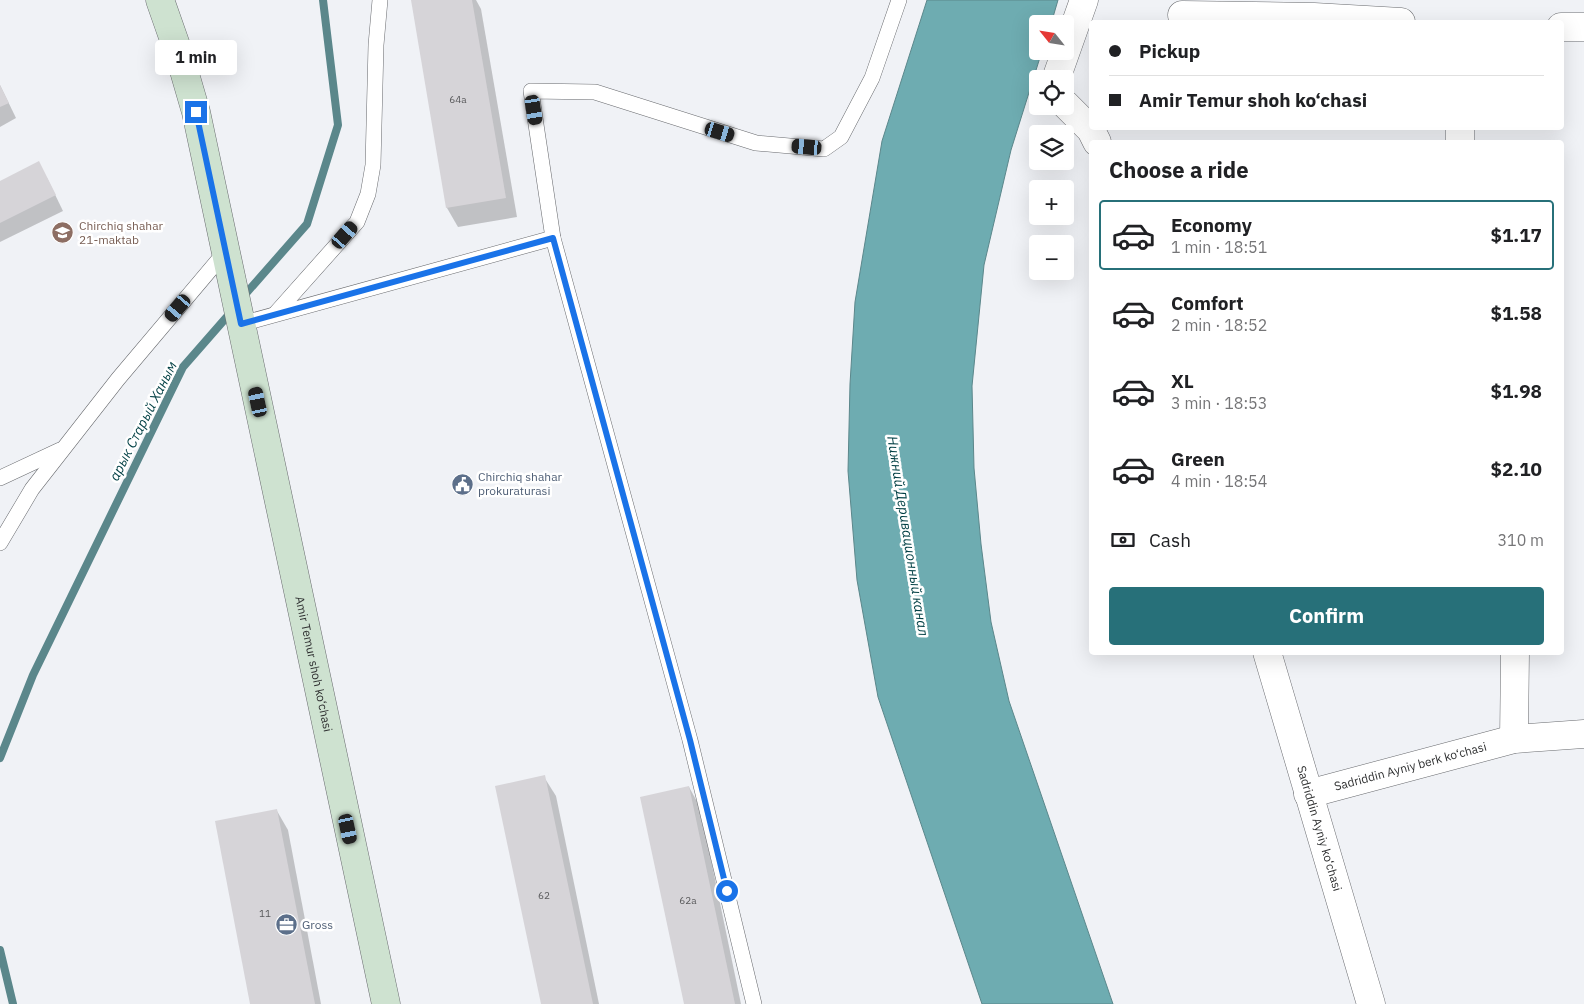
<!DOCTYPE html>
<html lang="en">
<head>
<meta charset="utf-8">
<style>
  body { margin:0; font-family:"IBM Plex Sans",sans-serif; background:#f2f2f2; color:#202124; height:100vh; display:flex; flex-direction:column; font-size:19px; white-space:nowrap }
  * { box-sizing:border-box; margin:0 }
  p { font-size:16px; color:#757577 }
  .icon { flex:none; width:28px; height:28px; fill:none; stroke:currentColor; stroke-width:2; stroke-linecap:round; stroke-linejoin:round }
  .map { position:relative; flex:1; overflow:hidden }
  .panel { position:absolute; left:1089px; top:140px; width:475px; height:515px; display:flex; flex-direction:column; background:#fff; border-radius:5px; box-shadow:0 5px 20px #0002 }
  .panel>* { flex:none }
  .guide { position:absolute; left:1089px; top:20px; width:475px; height:110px; border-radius:5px; box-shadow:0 5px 20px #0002; display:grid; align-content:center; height:110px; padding:0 20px; background:#fff }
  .needle { width:32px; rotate:300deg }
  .fabs { position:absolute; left:1029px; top:15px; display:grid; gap:10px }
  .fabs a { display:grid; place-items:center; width:45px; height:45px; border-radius:5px; background:#fff; box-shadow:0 5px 20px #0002; font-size:25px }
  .end { position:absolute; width:22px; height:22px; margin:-11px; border:6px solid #1a73e8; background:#fff; box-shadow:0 0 0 2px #fff }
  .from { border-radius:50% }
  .bubble { position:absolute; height:35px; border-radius:5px; background:#fff; box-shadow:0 5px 20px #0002; font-size:16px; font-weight:700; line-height:35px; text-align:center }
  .car { position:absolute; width:15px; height:30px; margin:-15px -8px; border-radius:6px; box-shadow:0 0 4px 1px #0007; background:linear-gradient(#222 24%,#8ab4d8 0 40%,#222 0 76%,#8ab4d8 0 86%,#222 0) }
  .guide b { display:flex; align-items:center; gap:18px; height:48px; font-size:19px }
  .guide b+b { border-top:1px solid #e0e0e0 }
  .guide i { width:12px; height:12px; background:#202124 }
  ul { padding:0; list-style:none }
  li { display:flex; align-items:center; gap:15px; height:70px; margin:0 10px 8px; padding:0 10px; border:2px solid transparent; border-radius:5px }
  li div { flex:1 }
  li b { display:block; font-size:19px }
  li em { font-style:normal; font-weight:700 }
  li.on { border-color:#277079 }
  li>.icon { width:45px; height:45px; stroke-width:1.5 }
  h2 { padding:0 20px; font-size:22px; line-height:60px }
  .pay { display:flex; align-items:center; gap:12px; height:55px; padding:0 20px; font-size:19px }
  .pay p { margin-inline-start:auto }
  .action { display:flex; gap:10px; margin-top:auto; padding:10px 20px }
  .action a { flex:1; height:58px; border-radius:5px; background:#277079; color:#fff; font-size:20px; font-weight:700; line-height:58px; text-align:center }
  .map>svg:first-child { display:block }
  .water { fill:#6eacb1; stroke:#5b878b }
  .shadow { fill:#0003 }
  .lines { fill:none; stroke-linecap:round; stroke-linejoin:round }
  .stream { stroke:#5b878b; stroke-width:8 }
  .building { fill:#d6d4d8 }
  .service-casing { stroke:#696b6f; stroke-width:16 }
  .minor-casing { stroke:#696b6f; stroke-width:29 }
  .secondary-casing { stroke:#696b6f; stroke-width:29 }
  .service { stroke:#fff; stroke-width:15 }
  .minor { stroke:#fff; stroke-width:28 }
  .secondary { stroke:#cee2d0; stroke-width:28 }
  .route { stroke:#1a73e8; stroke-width:6 }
  .labels { text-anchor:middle; stroke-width:5; stroke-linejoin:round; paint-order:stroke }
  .number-label { font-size:10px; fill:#59595b }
  .education-label { font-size:12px; fill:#785e54; stroke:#fff; text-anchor:start }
  .service-label { font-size:12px; fill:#4e5e75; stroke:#fff; text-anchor:start }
  .street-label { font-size:12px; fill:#2f3031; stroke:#fff }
  .water-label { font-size:14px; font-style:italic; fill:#013f44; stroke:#fff }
</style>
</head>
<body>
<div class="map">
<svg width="1584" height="1004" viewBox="0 0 1584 1004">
  <rect width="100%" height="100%" fill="#f0f2f6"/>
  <!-- water -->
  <path class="water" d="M927,0H1058L1051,24H1038V51H1042L1011,150L984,265L972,386L974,468L981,544L991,622L1009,701L1113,1004H982L878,697L857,580L848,471L850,384L855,302L882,141Z"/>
  <!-- shadow -->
  <g class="shadow">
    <path d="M412,0H476L481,9L517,217L458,227L447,208Z"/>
    <path d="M0,85L16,118L0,127Z"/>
    <path d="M47,178L63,211L0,242V182Z"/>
    <path d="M544,777L556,796L599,1004H542Z"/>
    <path d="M689,787L700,807L741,1004H685Z"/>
    <path d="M277,811L288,830L321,1004H252Z"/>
  </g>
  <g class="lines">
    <!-- stream -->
    <g class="stream">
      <path d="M242,298L307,224L338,125L323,0"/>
      <path d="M0,758L33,675L183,367L232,311"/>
      <path d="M0,950L13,1004"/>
    </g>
  </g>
  <!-- building -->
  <g class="building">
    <path d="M411,0H472L506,198L446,208Z"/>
    <path d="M0,85L9,103L0,107Z"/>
    <path d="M39,161L56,195L0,223V181Z"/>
    <path d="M545,775L593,1004H541L495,786Z"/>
    <path d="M689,786L735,1004H684L640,797Z"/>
    <path d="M277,809L315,1004H250L215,821Z"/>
  </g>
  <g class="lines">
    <defs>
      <g id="service">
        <path d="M553,238L531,91L595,92L756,143L824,149L841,137L872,78L899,0"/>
        <path d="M275,314L357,222L368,194L373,165L376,45L380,0"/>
        <path d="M241,324L553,238L690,740L754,1004"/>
        <path d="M0,478L60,450"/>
        <path d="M0,543L32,489L118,379L226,251"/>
      </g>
      <g id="minor">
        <path d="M1182,15L1314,17L1401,22"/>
        <path d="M1561,27H1584"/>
        <path d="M1056,79L1084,0"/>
        <path d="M1065,104L1091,130L1097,142"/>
        <path d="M1460,128V142"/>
        <path id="s1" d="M1267,652L1371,1004"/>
        <path d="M1514,739L1515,652"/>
        <path id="s2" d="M1308,794L1514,739L1584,734"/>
      </g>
      <g id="secondary">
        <path id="s3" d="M160,0L180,57L196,112L386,1004"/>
      </g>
    </defs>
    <!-- service casing -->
    <use href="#service" class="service-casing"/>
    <!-- minor casing -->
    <use href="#minor" class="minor-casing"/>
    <!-- secondary casing -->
    <use href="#secondary" class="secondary-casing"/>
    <!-- service -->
    <use href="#service" class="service"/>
    <!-- minor -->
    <use href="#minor" class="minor"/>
    <!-- secondary -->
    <use href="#secondary" class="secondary"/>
  </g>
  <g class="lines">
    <!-- route -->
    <path class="route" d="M196,112L241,324L553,238L690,740L727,891"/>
  </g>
  <!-- icons -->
  <defs>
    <symbol id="school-disc" viewBox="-11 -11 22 22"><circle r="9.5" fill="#8d6e63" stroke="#fff"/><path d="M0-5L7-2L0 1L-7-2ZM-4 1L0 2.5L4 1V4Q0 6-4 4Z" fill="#fff"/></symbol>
    <symbol id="civic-disc" viewBox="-11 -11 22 22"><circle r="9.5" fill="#5c6f8a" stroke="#fff"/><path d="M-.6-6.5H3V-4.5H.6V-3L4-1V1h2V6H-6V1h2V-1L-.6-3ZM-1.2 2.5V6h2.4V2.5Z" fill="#fff"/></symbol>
    <symbol id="office-disc" viewBox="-11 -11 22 22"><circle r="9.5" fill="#5c6f8a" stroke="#fff"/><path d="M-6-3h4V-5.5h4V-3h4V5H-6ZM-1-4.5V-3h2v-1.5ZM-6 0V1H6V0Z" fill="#fff"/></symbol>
  </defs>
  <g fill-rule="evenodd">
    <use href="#school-disc" x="50" y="220" width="25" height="25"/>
    <use href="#civic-disc" x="450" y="472" width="25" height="25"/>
    <use href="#office-disc" x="274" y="912" width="25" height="25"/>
  </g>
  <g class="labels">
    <!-- number labels -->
    <g class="number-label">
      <text x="458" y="103">64a</text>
      <text x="544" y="899">62</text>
      <text x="688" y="904">62a</text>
      <text x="265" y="917">11</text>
    </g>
    <!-- education labels -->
    <g class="education-label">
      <text x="79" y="230">Chirchiq shahar<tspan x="79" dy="14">21-maktab</tspan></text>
    </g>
    <!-- service labels -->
    <g class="service-label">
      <text x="478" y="481">Chirchiq shahar<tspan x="478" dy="14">prokuraturasi</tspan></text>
      <text x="302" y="929">Gross</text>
    </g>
    <!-- street labels -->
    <g class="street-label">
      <text dy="4" stroke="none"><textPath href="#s3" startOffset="682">Amir Temur shoh ko‘chasi</textPath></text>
      <text dy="4" stroke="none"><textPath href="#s2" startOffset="106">Sadriddin Ayniy berk ko‘chasi</textPath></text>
      <text dy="4" stroke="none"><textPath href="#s1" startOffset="184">Sadriddin Ayniy ko‘chasi</textPath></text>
    </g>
    <!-- water labels -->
    <g class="water-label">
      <text transform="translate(143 421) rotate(-63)" y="5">арык Старый Ханым</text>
      <text transform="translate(908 536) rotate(81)" y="5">Нижний Деривационный канал</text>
    </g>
  </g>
</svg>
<div class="fabs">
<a><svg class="needle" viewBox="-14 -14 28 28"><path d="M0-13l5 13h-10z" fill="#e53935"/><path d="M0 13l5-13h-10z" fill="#757577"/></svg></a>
<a><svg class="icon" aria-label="locate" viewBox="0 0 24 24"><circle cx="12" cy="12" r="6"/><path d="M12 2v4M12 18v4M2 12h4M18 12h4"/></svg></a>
<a><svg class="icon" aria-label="layers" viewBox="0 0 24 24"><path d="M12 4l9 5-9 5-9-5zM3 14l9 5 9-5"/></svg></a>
<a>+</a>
<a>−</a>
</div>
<i class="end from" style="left:727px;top:891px"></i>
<i class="end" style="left:196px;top:112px"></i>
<div class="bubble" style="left:155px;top:40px;width:82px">1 min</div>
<i class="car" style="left:534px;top:110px;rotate:171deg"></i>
<i class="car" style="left:720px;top:132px;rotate:107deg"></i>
<i class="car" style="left:807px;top:147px;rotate:275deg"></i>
<i class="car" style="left:345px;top:235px;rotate:41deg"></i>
<i class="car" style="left:178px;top:308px;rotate:220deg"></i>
<i class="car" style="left:258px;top:402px;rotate:348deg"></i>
<i class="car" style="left:348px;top:829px;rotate:168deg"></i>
<div class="guide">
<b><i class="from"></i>Pickup</b>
<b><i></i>Amir Temur shoh ko‘chasi</b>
</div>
<section class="panel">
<h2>Choose a ride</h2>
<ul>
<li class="on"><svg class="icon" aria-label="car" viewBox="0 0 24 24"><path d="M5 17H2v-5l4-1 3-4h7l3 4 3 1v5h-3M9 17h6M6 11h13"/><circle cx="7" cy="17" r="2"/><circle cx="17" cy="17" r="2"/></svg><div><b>Economy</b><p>1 min · 18:51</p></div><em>$1.17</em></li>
<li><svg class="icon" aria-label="car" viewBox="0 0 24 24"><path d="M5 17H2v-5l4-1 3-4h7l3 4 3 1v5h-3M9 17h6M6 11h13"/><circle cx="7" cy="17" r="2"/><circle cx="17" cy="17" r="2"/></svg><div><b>Comfort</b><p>2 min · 18:52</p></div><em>$1.58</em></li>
<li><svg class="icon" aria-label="car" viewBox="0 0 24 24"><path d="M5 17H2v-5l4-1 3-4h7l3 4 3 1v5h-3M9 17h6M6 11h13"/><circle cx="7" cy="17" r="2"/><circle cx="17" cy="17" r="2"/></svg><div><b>XL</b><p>3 min · 18:53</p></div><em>$1.98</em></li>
<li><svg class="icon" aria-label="car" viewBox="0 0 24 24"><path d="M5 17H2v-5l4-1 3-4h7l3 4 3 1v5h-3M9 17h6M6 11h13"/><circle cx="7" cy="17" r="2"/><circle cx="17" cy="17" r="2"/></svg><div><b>Green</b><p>4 min · 18:54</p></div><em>$2.10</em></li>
</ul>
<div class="pay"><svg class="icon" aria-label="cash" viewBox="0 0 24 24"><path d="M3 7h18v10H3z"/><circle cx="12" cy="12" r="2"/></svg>Cash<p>310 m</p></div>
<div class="action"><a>Confirm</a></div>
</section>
</div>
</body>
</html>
